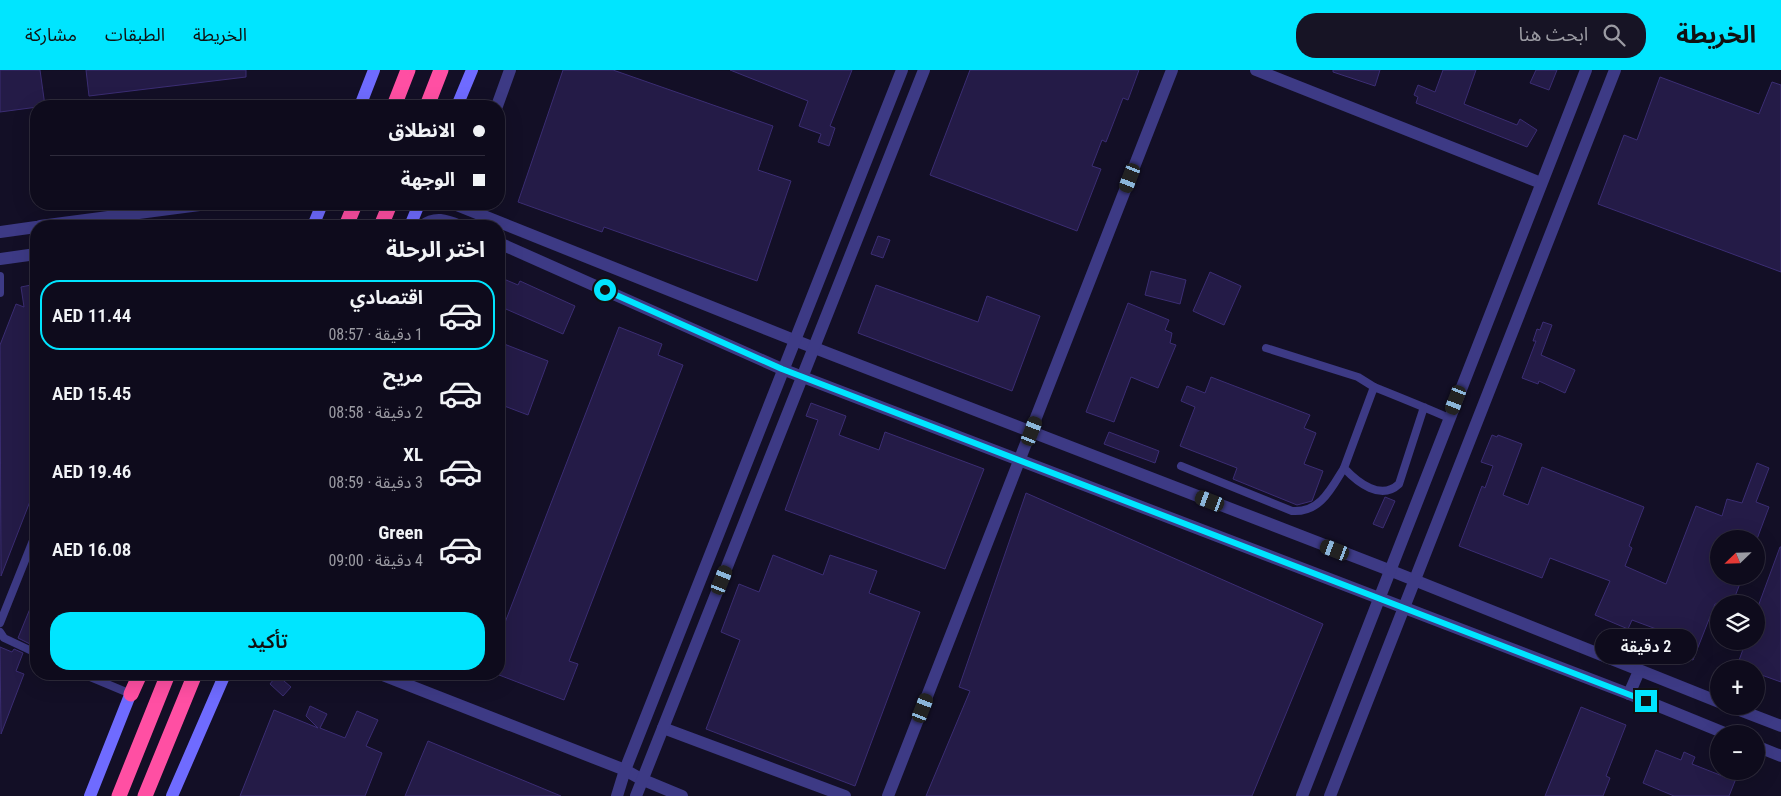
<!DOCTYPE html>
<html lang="ar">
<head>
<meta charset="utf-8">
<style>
  body { margin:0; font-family:"Roboto Condensed","Noto Sans Arabic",sans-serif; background:#171425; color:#f1f3f6; direction:rtl; height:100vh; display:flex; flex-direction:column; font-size:19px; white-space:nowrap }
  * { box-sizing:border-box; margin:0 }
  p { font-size:16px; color:#9b9ba3 }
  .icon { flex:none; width:28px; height:28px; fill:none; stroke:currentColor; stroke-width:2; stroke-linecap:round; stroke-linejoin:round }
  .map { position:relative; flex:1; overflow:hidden; direction:ltr }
  .panel { position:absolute; left:30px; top:150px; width:475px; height:460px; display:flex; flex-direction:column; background:#0e0b1c; border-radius:20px; box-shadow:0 5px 20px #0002,0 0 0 1px #2e2b3b; direction:rtl }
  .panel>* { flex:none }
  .top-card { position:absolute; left:30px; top:30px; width:475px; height:110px; border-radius:20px; box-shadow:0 5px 20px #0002,0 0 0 1px #2e2b3b; direction:rtl; display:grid; align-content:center; height:110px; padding:0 20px; background:#0e0b1c }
  .needle { width:32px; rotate:247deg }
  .buttons { position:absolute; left:1710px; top:460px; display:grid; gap:10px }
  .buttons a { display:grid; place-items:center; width:55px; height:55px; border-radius:50%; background:#0e0b1c; box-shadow:0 5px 20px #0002,0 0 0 1px #2e2b3b; font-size:25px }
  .end { position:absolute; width:22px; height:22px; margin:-11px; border:6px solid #00e5ff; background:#111; box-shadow:0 0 0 2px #111 }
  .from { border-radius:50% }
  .bubble { position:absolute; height:35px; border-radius:18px; background:#0e0b1c; box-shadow:0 5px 20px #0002,0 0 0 1px #2e2b3b; font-size:16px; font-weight:600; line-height:35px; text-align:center; direction:rtl }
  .car { position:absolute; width:15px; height:30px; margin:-15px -8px; border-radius:6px; box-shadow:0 0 4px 1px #0007; background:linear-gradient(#222 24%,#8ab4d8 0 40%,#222 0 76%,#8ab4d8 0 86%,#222 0) }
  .top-card b { display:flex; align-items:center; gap:18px; height:48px; font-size:19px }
  .top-card b+b { border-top:1px solid #2e2b3b }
  .top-card i { width:12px; height:12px; background:#f1f3f6 }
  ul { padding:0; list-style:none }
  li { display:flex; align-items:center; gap:15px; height:70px; margin:0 10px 8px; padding:0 10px; border:2px solid transparent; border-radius:20px }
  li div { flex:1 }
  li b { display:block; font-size:19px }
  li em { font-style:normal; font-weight:600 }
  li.selected { border-color:#00e5ff }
  li>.icon { width:45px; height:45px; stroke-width:1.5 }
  h2 { padding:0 20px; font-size:22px; line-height:60px }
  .action { display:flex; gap:10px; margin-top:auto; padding:10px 20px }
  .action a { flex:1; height:58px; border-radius:20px; background:#00e5ff; color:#111; font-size:20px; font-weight:600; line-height:58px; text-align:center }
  header { display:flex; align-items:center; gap:30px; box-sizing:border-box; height:70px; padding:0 25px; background:#00e5ff; color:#111 }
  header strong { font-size:24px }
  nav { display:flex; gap:28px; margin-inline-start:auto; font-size:18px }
  .search { width:350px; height:45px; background:#171425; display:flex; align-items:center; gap:12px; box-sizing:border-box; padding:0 18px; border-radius:20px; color:#9b9ba3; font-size:19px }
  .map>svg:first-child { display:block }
  .building { fill:#241b47; stroke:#3b2d73 }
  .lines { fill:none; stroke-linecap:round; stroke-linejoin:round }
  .lane { stroke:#3d3a85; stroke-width:8 }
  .street { stroke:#3d3a85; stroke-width:12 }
  .secondary { stroke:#6f6bff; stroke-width:12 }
  .highway { stroke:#ff4fa3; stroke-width:15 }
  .route { stroke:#00e5ff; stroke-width:6 }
</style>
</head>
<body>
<header>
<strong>الخريطة</strong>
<div class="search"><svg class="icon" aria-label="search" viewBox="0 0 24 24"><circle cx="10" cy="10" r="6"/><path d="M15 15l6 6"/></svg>ابحث هنا</div>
<nav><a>الخريطة</a><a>الطبقات</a><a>مشاركة</a></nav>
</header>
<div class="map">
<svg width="1781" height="726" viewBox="0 0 1781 726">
  <rect width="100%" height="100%" fill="#130f26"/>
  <!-- building -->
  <g class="building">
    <path d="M0,0H40L45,36L0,42Z"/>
    <path d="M86,0H246V7L89,26Z"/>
    <path d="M563,0H613L773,56L758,100L791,111L757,211L604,157L602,162L518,132Z"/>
    <path d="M730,0H852L830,56L835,58L829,76L818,72L821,64L799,56L808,31Z"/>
    <path d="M970,0H1139L1128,30L1123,28L1106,72L1102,70L1092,96L1101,99L1077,161L930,105Z"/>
    <path d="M1333,0H1380L1375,16L1333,2Z"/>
    <path d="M1443,0H1476L1464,34L1517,55L1520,49L1537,60L1527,77L1416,33L1418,27L1414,25L1418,15L1435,22Z"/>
    <path d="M1536,0H1557L1549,20L1530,13Z"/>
    <path d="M1660,7L1759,44L1772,12L1781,15V202L1598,134L1624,65L1637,70Z"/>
    <path d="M878,166L890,170L883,188L871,184Z"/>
    <path d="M1151,201L1186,210L1180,234L1145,225Z"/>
    <path d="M1210,202L1241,216L1224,255L1193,241Z"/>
    <path d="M499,207L518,215L520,211L575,236L563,264L499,236Z"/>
    <path d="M36,214V416L1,506L0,275L16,234L24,237L21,217Z"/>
    <path d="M876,215L978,252L987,226L1040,246L1012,321L858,263Z"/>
    <path d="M1128,233L1169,250L1165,260L1172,263L1170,273L1176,275L1158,318L1131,307L1114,352L1086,342Z"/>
    <path d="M1543,252L1552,255L1541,285L1575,300L1565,323L1539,311L1538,314L1522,308L1536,271H1533L1537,259L1540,260Z"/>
    <path d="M619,257L662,274L658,285L683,295L569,591L578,594L564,630L499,605V568Z"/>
    <path d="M499,272L548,291L528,345L499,334Z"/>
    <path d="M1211,307L1310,345L1304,358L1316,363L1304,394L1323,401L1312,431L1297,435L1233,409L1237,398L1180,376L1195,337L1181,331L1187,316L1205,323Z"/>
    <path d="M811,333L846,346L839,365L879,380L885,362L984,399L945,499L785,440L818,350L806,346Z"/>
    <path d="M1109,362L1159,381L1155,393L1104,374Z"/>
    <path d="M1492,365L1497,367L1498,365L1522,374L1503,425L1528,435L1542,397L1644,437L1629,476L1632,478L1625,496L1666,514L1696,436L1722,446L1727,429L1742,433L1757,393L1769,398L1756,432L1769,437L1757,469H1719V506H1743L1732,534H1715L1693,590L1683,586L1681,593L1651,581L1659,560L1632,550L1628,559L1595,545L1610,511L1550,488L1542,508L1459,476L1482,416L1485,418L1493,396L1481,392Z"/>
    <path d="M1026,423L1323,554L1252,726H926L970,621L959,617Z"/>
    <path d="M1385,427L1395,431L1383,458L1373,454Z"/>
    <path d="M1780,477H1781V612L1756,603V599L1737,596L1746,571H1756V542Z"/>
    <path d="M773,485L823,505L830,485L877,501L869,523L920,542L855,716L706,659L740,570L721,562L739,514L759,522Z"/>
    <path d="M36,524V577L18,568Z"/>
    <path d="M0,577L12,582L14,579L23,583L16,601L24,604L1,664Z"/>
    <path d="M277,605L291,617L283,626L270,614Z"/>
    <path d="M310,636L327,644L320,658L345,668L357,641L378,650L366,676L382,683L365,726H240L274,640L318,658L306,646Z"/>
    <path d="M1581,637L1626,655L1606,706L1610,708L1603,726H1545Z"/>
    <path d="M428,671L561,726H405Z"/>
    <path d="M1656,680L1681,690L1684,682L1695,687L1692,694L1725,707L1727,701H1739L1729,726H1674L1643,713Z"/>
  </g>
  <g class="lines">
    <!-- lane -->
    <g class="lane">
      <path d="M0,206V223"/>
      <path d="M1266,278L1358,307L1374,317"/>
      <path d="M1424,337L1399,414C1381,431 1358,413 1344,398L1374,317C1399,327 1424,337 1449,348"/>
      <path d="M1181,396L1292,441C1320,443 1331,419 1344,398"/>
      <path d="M0,553L36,463"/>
      <path d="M0,562L4,568L36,583"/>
      <path d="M83,604L131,624"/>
    </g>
    <!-- street -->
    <g class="street">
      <path d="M1256,0L1541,113"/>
      <path d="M497,36L510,0"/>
      <path d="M454,134L794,270L1389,500L1719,632"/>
      <path d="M40,156L207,134"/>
      <path d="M422,156C435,146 446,150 460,156"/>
      <path d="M0,162L36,157"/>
      <path d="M499,173L782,299L1629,624L1727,664"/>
      <path d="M0,189L36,184"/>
      <path d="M380,604L625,700L641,709L682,726"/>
      <path d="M1629,624L1639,601"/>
      <path d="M1729,636L1781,656"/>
      <path d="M663,658L845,726"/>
      <path d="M1756,676L1781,686"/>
      <path d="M617,726L625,700L902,0"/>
      <path d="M636,726L924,0"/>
      <path d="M888,726L1172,0"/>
      <path d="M1302,726L1586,0"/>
      <path d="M1330,726L1615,0"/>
    </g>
    <!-- secondary -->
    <g class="secondary">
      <path d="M360,36L374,0"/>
      <path d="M457,36L472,0"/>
      <path d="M313,156L322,134"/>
      <path d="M410,156L419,134"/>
      <path d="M90,726L134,615"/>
      <path d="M172,726L225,604"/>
    </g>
    <!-- highway -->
    <g class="highway">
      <path d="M394,36L408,0"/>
      <path d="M427,36L441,0"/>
      <path d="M346,156L355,134"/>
      <path d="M381,156L390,134"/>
      <path d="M131,624L140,604"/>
      <path d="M119,726L168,604"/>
      <path d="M145,726L195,604"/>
    </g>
  </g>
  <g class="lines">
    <!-- route -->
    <path class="route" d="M605,220L782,299L1646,631"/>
  </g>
</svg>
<div class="buttons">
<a><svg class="needle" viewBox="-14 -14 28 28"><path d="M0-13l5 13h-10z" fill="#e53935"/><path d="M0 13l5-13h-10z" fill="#9b9ba3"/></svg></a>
<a><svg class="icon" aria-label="layers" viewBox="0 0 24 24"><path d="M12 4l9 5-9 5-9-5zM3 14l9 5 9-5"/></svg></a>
<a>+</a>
<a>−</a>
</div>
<i class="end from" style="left:605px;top:220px"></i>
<i class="end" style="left:1646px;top:631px"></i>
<div class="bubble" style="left:1595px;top:559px;width:102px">2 دقيقة</div>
<i class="car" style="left:1130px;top:108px;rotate:201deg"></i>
<i class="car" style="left:1456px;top:330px;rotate:201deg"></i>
<i class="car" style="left:1032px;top:361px;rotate:21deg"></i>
<i class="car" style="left:1210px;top:431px;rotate:291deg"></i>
<i class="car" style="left:1335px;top:480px;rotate:291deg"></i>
<i class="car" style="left:722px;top:510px;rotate:22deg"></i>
<i class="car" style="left:923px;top:638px;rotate:21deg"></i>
<div class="top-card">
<b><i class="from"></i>الانطلاق</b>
<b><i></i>الوجهة</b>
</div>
<section class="panel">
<h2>اختر الرحلة</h2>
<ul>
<li class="selected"><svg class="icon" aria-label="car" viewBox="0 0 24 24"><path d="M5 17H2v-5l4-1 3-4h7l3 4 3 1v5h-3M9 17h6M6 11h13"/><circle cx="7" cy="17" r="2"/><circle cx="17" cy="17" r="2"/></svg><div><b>اقتصادي</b><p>1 دقيقة · 08:57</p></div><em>AED 11.44</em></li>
<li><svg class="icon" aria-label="car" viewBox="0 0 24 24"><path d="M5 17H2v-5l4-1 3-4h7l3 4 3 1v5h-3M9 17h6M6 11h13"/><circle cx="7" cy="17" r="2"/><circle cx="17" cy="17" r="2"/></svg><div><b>مريح</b><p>2 دقيقة · 08:58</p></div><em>AED 15.45</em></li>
<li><svg class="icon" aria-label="car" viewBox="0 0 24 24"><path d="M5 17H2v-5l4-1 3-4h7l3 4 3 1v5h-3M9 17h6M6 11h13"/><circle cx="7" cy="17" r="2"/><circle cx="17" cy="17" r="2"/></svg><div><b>XL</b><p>3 دقيقة · 08:59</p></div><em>AED 19.46</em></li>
<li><svg class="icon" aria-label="car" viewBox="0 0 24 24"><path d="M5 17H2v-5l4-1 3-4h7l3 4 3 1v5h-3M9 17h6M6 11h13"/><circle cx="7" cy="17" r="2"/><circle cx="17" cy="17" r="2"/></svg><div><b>Green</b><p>4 دقيقة · 09:00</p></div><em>AED 16.08</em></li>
</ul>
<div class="action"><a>تأكيد</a></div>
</section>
</div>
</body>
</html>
